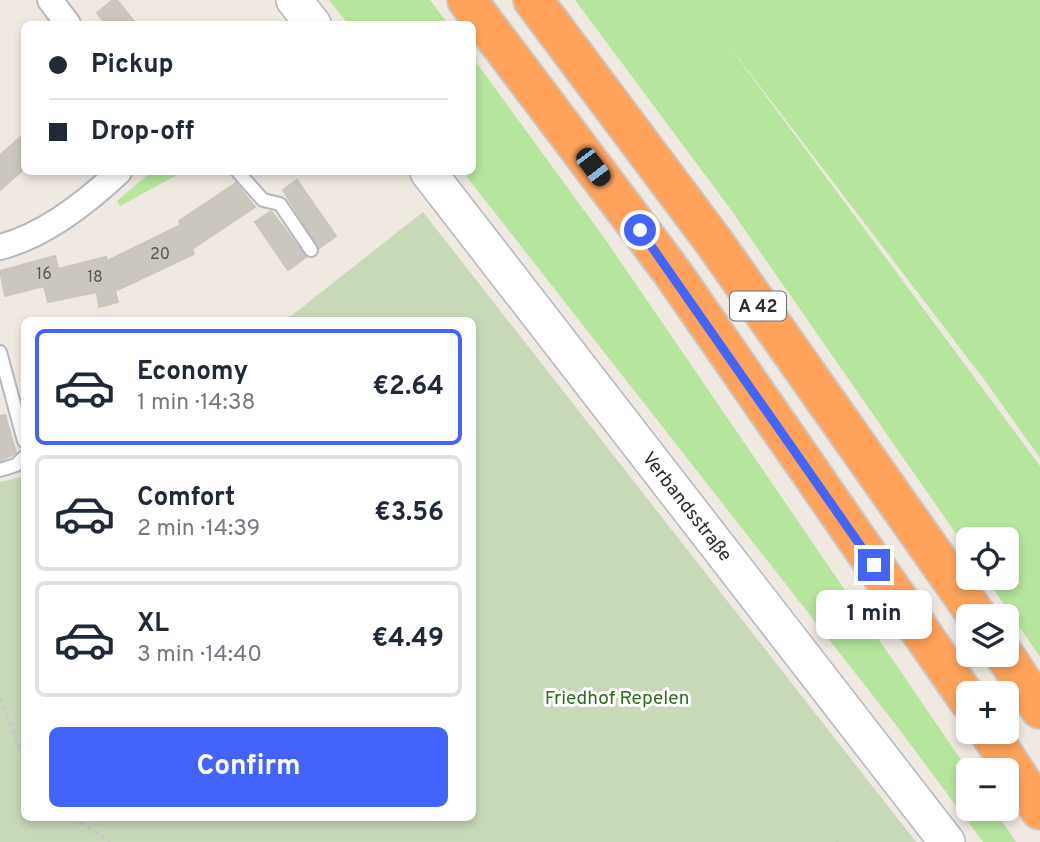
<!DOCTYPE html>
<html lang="en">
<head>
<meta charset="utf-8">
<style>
  body { margin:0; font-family:Overpass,sans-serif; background:#f2f2f3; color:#1f2937; height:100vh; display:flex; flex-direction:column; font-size:26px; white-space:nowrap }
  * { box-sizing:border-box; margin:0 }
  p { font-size:23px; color:#747a83 }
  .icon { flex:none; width:38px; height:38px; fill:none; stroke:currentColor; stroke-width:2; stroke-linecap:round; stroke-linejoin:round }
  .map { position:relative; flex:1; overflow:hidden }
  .side { position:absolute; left:21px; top:317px; width:455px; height:504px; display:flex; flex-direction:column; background:#fff; border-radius:10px; box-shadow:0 4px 10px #0003 }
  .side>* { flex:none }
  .hud { position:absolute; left:21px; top:21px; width:455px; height:154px; border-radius:10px; box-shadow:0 4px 10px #0003; display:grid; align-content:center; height:154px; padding:0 28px; background:#fff }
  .controls { position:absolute; left:956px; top:527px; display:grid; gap:14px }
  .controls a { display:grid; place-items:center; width:63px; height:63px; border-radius:10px; background:#fff; box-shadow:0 4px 10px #0003; font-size:35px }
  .end { position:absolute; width:32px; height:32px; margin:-16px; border:9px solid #4264fb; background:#fff; box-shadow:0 0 0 4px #fff }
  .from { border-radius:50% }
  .bubble { position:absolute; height:49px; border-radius:10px; background:#fff; box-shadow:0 4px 10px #0003; font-size:23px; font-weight:700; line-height:49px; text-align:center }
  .car { position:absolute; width:21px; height:42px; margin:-21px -10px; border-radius:9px; box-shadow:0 0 5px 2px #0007; background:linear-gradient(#222 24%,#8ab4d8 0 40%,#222 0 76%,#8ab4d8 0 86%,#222 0) }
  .hud b { display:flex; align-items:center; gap:24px; height:66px; font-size:26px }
  .hud b+b { border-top:2px solid #e0e1e3 }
  .hud i { width:18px; height:18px; background:#1f2937 }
  ul { padding:12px 0 0; list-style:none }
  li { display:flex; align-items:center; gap:21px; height:116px; margin:0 14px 10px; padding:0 14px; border:4px solid #e0e1e3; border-radius:10px }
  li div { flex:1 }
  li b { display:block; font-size:26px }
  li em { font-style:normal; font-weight:700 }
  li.active { border-color:#4264fb }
  li>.icon { width:63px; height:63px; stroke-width:1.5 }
  .cta { display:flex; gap:14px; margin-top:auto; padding:14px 28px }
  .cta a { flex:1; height:80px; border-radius:10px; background:#4264fb; color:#fff; font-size:28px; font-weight:700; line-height:80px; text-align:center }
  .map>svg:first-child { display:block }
  .green { fill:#b6e59e }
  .cemetery { fill:#c8d9b8 }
  .building { fill:#cbc7bf; stroke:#cbc5ba; stroke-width:2 }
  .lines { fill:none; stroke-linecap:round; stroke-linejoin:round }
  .lane-casing { stroke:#b4b7c1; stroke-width:16 }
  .street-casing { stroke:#b4b7c1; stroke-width:28 }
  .secondary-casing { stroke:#b4b7c1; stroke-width:38 }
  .highway-casing { stroke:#c9c9c9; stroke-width:42 }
  .path { stroke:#c9c9c9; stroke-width:3.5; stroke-dasharray:5 3.5; stroke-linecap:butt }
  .lane { stroke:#fff; stroke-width:12 }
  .street { stroke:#fff; stroke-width:24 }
  .secondary { stroke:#fff; stroke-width:35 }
  .highway { stroke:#ffa35c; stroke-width:38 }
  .route { stroke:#4264fb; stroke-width:9 }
  .labels { text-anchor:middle; stroke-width:6; stroke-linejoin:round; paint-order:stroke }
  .number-label { font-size:16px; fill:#555452 }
  .shield { fill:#fff; stroke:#6d6d6d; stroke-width:2 }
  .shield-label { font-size:18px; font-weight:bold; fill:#2e2e2e }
  .street-label { font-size:19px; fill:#2e2e2e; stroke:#fff }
  .park-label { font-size:19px; fill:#2c6e1b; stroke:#fff }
</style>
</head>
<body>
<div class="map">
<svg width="1040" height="842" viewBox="0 0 1040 842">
  <rect width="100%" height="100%" fill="#efe9e1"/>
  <!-- green -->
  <g class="green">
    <path d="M329,0H430L448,24H348Z"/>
    <path d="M575,0H1040V458L983,378L723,38L1040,466V657L986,578H1006V539H968V551L729,207Z"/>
    <path d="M473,58L605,239L968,770V808L994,809L1016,842H983L896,725L463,172H472Z"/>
    <path d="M151,172H175V176L120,206L117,201Z"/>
  </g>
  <!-- cemetery -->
  <path class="cemetery" d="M423,212L916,842H0V482L24,476V817H472V320H276L291,316Z"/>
  <!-- building -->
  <g class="building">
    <path d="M113,0H117L136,24H106L97,13Z"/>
    <path d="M24,134V169L0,190V155Z"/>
    <path d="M297,180L336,236L319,248L283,190Z"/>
    <path d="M236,183L255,207L192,249L194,254L115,291L118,302L99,307L97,292L48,302L44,286L5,296L0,271L55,256L58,269L106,257L107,261L181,225L179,221Z"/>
    <path d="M271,211L306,257L288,270L255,222Z"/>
    <path d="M5,415L16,453L0,461V416Z"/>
  </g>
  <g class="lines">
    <defs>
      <g id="lane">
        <path d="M238,172L263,200L280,204L311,250"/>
        <path d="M0,352L24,441"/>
        <path d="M0,470L16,465L24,457"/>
      </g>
      <g id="street">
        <path d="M50,0L68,24"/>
        <path d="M0,247C44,236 87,202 119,172"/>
      </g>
      <g id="secondary">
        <path d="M294,0L313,24"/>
        <path d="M428,172L947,842"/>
      </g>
      <g id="highway">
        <path d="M467,0L672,272L968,700"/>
        <path d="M533,0L714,242L977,616"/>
        <path d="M1004,654L1040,709"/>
        <path d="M989,732L1040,810"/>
      </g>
    </defs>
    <!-- lane casing -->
    <use href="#lane" class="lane-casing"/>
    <!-- street casing -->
    <use href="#street" class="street-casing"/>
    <!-- secondary casing -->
    <use href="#secondary" class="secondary-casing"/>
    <!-- highway casing -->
    <use href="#highway" class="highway-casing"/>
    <!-- path -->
    <g class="path">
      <path d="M0,697L24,760"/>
      <path d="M73,817L110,842"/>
      <path d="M836,842H838"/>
    </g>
    <!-- lane -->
    <use href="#lane" class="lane"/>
    <!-- street -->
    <use href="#street" class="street"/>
    <!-- secondary -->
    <use href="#secondary" class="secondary"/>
    <!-- highway -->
    <use href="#highway" class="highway"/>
  </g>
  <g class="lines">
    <!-- route -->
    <path class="route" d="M640,230L874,565"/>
  </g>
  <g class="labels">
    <!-- number labels -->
    <g class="number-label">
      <text x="160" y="259">20</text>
      <text x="44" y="279">16</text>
      <text x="95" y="282">18</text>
    </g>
    <!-- shield labels -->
    <rect class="shield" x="730" y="291.5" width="56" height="29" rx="5"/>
    <g class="shield-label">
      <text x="758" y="312">A 42</text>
    </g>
    <!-- street labels -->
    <g class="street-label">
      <text transform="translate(688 506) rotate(52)" y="7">Verbandsstraße</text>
    </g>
    <!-- park labels -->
    <g class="park-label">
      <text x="617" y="704">Friedhof Repelen</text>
    </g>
  </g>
</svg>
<div class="controls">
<a><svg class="icon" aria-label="locate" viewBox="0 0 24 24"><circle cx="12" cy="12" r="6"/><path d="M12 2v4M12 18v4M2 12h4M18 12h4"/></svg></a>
<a><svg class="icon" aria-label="layers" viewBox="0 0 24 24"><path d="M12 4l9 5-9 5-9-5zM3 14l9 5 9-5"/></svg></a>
<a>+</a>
<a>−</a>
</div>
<i class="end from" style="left:640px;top:230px"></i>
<i class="end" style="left:874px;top:565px"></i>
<div class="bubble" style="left:816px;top:590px;width:116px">1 min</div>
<i class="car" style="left:593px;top:167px;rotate:143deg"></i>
<div class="hud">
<b><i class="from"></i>Pickup</b>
<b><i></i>Drop-off</b>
</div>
<section class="side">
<ul>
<li class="active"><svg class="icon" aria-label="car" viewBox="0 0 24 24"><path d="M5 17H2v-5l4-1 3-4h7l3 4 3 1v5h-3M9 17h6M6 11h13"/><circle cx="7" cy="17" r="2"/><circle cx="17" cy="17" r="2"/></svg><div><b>Economy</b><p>1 min · 14:38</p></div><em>€2.64</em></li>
<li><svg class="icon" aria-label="car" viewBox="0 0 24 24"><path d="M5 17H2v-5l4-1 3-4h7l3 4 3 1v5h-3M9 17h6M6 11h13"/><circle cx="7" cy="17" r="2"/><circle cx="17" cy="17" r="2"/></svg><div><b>Comfort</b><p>2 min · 14:39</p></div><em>€3.56</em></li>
<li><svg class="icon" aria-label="car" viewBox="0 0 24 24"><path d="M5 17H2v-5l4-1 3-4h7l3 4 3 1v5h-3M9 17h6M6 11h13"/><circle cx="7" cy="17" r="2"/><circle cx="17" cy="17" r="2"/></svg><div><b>XL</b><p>3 min · 14:40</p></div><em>€4.49</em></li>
</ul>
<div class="cta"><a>Confirm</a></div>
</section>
</div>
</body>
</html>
